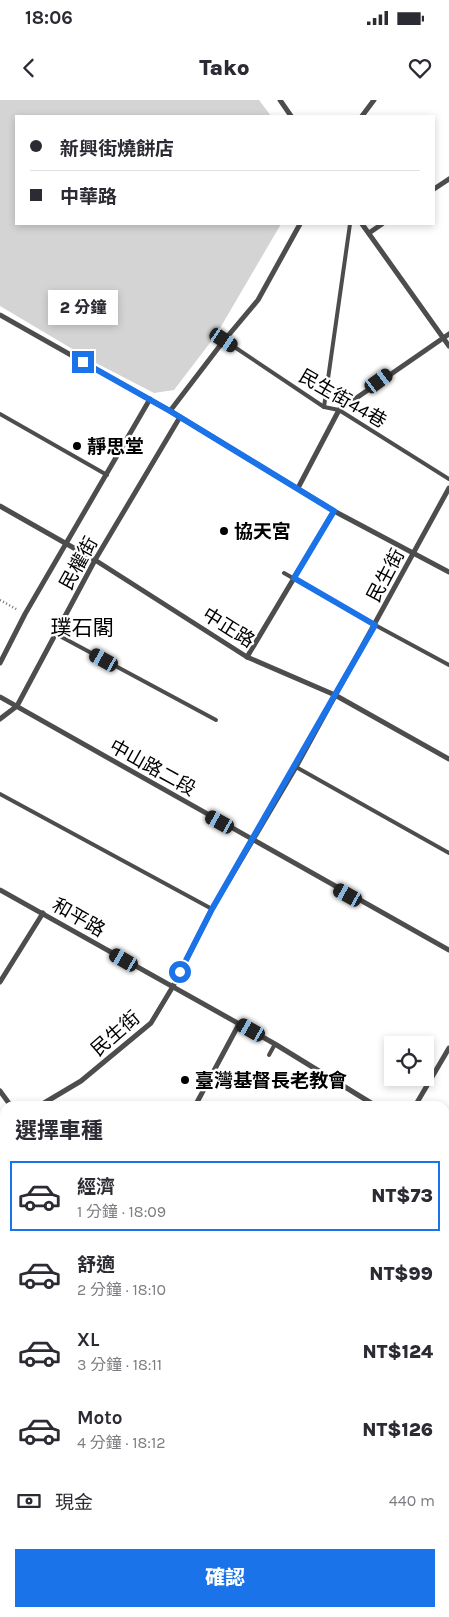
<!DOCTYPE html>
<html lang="zh-TW">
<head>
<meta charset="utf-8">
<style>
  body { margin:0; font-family:Karla,"Noto Sans TC",sans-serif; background:#f2f2f3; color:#2b2b33; height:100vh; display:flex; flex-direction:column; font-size:19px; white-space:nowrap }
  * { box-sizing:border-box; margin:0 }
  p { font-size:16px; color:#7c7c81 }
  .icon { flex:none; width:28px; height:28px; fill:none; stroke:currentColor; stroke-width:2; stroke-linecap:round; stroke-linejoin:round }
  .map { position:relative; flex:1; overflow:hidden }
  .side { position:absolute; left:0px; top:1001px; width:450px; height:516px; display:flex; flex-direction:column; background:#fff; border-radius:15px 15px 0 0; box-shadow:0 2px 8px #0003 }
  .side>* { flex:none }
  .banner { position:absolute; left:15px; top:15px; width:420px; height:110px; border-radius:0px; box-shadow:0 2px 8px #0003; display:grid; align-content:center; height:110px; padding:0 15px; background:#fff }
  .controls { position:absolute; left:384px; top:936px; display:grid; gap:10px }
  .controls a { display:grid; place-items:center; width:50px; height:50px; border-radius:0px; background:#fff; box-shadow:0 2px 8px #0003; font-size:25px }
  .end { position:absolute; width:22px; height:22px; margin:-11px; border:6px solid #1a73e8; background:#fff; box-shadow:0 0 0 2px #fff }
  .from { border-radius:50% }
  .bubble { position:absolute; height:35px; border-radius:0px; background:#fff; box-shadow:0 2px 8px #0003; font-size:16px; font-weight:800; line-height:35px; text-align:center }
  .car { position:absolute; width:15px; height:30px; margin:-15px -8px; border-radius:6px; box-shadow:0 0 4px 1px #0007; background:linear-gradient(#222 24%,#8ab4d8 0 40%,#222 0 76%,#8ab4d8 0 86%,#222 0) }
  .banner b { display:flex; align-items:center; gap:18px; height:48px; font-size:19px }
  .banner b+b { border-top:1px solid #e1e1e2 }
  .banner i { width:12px; height:12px; background:#2b2b33 }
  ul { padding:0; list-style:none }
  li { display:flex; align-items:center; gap:15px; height:70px; margin:0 10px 8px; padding:0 5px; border:2px solid transparent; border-radius:0px }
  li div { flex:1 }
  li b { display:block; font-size:19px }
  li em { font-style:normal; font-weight:800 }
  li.selected { border-color:#1a73e8 }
  li>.icon { width:45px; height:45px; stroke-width:1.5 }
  h2 { padding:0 15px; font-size:22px; line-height:60px }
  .pay { display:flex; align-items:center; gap:12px; height:55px; padding:0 15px; font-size:19px }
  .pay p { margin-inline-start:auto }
  .action { display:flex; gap:10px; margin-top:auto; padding:10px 15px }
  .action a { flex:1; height:58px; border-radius:0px; background:#1a73e8; color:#fff; font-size:20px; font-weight:800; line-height:58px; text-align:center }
  .status { display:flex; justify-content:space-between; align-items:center; height:35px; padding:0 25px; background:#fff; direction:ltr }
  .status svg { height:14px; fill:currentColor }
  header { display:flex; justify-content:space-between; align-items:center; height:65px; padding:0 15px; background:#fff; font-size:22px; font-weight:800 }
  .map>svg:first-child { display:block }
  .green { fill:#d4d4d4 }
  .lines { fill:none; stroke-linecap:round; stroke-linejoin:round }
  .path { stroke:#6f6f6f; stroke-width:2.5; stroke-dasharray:1 2.5; stroke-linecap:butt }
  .service { stroke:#4d4d4d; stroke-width:4 }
  .minor { stroke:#4d4d4d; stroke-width:5 }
  .route { stroke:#1a73e8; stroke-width:6 }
  .poi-dot { fill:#000; stroke:#fff; stroke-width:2 }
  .labels { text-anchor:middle; stroke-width:4.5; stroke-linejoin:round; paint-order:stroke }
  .street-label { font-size:19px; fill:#000; stroke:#fff }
  .poi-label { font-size:19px; font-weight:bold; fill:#000; stroke:#fff; text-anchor:start }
  .quarter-label { font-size:21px; fill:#000; stroke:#fff }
</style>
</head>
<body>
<div class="status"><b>18:06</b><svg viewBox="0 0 49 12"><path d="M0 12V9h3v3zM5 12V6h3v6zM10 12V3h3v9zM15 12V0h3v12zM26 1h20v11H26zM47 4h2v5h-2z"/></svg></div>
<header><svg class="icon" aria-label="back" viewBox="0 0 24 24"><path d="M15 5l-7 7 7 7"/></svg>Tako<svg class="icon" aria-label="heart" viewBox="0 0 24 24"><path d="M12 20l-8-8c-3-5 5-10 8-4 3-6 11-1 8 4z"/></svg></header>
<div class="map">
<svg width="449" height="1517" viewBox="0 0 449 1517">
  <rect width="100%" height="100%" fill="#fff"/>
  <!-- green -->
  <path class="green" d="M0,0H259L271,16H16V124H281L216,235L174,290L154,293L96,263L0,206Z"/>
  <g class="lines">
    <!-- path -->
    <path class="path" d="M0,500L18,510"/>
    <!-- service -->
    <g class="service">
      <path d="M224,240L324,307L339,310L449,379"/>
      <path d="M324,307L350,124"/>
      <path d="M0,314L107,375"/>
      <path d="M284,473L375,525L449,565"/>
      <path d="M56,534L216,620"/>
      <path d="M296,667L449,753"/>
      <path d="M0,694L212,809"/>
      <path d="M269,955L275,944"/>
      <path d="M0,1280L5,1276"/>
      <path d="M0,1345L5,1342"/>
      <path d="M0,1425L5,1421"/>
    </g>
    <!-- minor -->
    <g class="minor">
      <path d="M280,0L291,16"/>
      <path d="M362,16L374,0"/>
      <path d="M434,89L449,79"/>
      <path d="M362,124L449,246"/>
      <path d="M369,133L382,124"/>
      <path d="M0,215L170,311L334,411L449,472"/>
      <path d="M170,311L222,243L258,200L300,124"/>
      <path d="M298,388L339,310L449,234"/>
      <path d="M0,406L95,460L247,557L335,595L449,659"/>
      <path d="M247,557L334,411"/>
      <path d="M0,563L25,514L150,299"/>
      <path d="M0,597L449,850"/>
      <path d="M0,619L17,606L95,460L180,317"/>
      <path d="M0,790L275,944L376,1006"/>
      <path d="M0,882L43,813"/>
      <path d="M0,991L11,1006"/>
      <path d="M39,1006L81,981L151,923L172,888L212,809L296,667L449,388"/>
      <path d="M195,1006L239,924"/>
      <path d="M415,1006L449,948"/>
      <path d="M445,1046L449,1048"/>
      <path d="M0,1167L5,1164"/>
      <path d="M445,1242L449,1239"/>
      <path d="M445,1282L449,1286"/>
      <path d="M0,1294L5,1301"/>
      <path d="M0,1466L5,1473"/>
      <path d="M34,1512L37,1517"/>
      <path d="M146,1512L149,1517"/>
    </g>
  </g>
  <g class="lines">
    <!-- route -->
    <path class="route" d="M83,262L170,311L334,411L294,478L375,525L212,809L180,872"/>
  </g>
  <!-- markers -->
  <g class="poi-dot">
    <circle cx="77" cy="346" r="5"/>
    <circle cx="224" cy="431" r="5"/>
    <circle cx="185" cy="980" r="5"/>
  </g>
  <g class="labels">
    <!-- street labels -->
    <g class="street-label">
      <text transform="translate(343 298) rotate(30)" y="7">民生街44巷</text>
      <text transform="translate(78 463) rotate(-61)" y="7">民權街</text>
      <text transform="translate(385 475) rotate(-62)" y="7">民生街</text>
      <text transform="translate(229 527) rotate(32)" y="7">中正路</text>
      <text transform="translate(153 667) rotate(29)" y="7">中山路二段</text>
      <text transform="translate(79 817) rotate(30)" y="7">和平路</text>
      <text transform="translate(115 933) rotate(-41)" y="7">民生街</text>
    </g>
    <!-- poi labels -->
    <g class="poi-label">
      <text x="87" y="353">靜思堂</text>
      <text x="234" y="438">協天宮</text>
      <text x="195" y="987">臺灣基督長老教會</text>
    </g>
    <!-- quarter labels -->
    <g class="quarter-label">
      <text x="82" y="535">璞石閣</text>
    </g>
  </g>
</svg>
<div class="controls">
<a><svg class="icon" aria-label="locate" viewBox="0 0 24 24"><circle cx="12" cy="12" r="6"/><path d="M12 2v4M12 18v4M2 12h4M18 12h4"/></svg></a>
</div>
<i class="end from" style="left:180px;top:872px"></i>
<i class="end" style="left:83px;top:262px"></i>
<div class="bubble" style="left:48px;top:190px;width:70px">2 分鐘</div>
<i class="car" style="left:224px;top:240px;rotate:124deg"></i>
<i class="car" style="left:379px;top:281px;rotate:54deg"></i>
<i class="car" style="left:104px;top:560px;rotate:299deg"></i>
<i class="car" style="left:220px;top:722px;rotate:299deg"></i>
<i class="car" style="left:348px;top:795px;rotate:299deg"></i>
<i class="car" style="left:124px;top:860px;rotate:300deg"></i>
<i class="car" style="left:251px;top:930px;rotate:300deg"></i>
<div class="banner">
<b><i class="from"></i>新興街燒餅店</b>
<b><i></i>中華路</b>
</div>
<section class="side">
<h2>選擇車種</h2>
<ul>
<li class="selected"><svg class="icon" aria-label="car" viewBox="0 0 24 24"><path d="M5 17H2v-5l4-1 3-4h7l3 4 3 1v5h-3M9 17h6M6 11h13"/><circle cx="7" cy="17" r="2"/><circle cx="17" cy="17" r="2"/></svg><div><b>經濟</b><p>1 分鐘 · 18:09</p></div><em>NT$73</em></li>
<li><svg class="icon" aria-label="car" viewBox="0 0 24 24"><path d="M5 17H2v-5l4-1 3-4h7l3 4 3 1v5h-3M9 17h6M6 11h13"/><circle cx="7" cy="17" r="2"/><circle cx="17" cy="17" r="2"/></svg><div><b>舒適</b><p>2 分鐘 · 18:10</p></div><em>NT$99</em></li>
<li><svg class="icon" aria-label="car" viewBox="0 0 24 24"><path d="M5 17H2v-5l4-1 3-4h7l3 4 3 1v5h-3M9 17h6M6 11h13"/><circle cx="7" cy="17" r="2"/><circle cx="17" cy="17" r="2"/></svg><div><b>XL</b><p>3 分鐘 · 18:11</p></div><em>NT$124</em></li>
<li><svg class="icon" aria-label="car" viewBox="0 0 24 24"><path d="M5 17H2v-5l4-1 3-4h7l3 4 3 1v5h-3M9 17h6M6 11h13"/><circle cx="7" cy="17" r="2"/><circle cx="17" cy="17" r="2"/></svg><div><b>Moto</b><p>4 分鐘 · 18:12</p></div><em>NT$126</em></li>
</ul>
<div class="pay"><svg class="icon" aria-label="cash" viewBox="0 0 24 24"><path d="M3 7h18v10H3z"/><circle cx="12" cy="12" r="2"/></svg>現金<p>440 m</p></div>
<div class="action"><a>確認</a></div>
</section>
</div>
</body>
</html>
